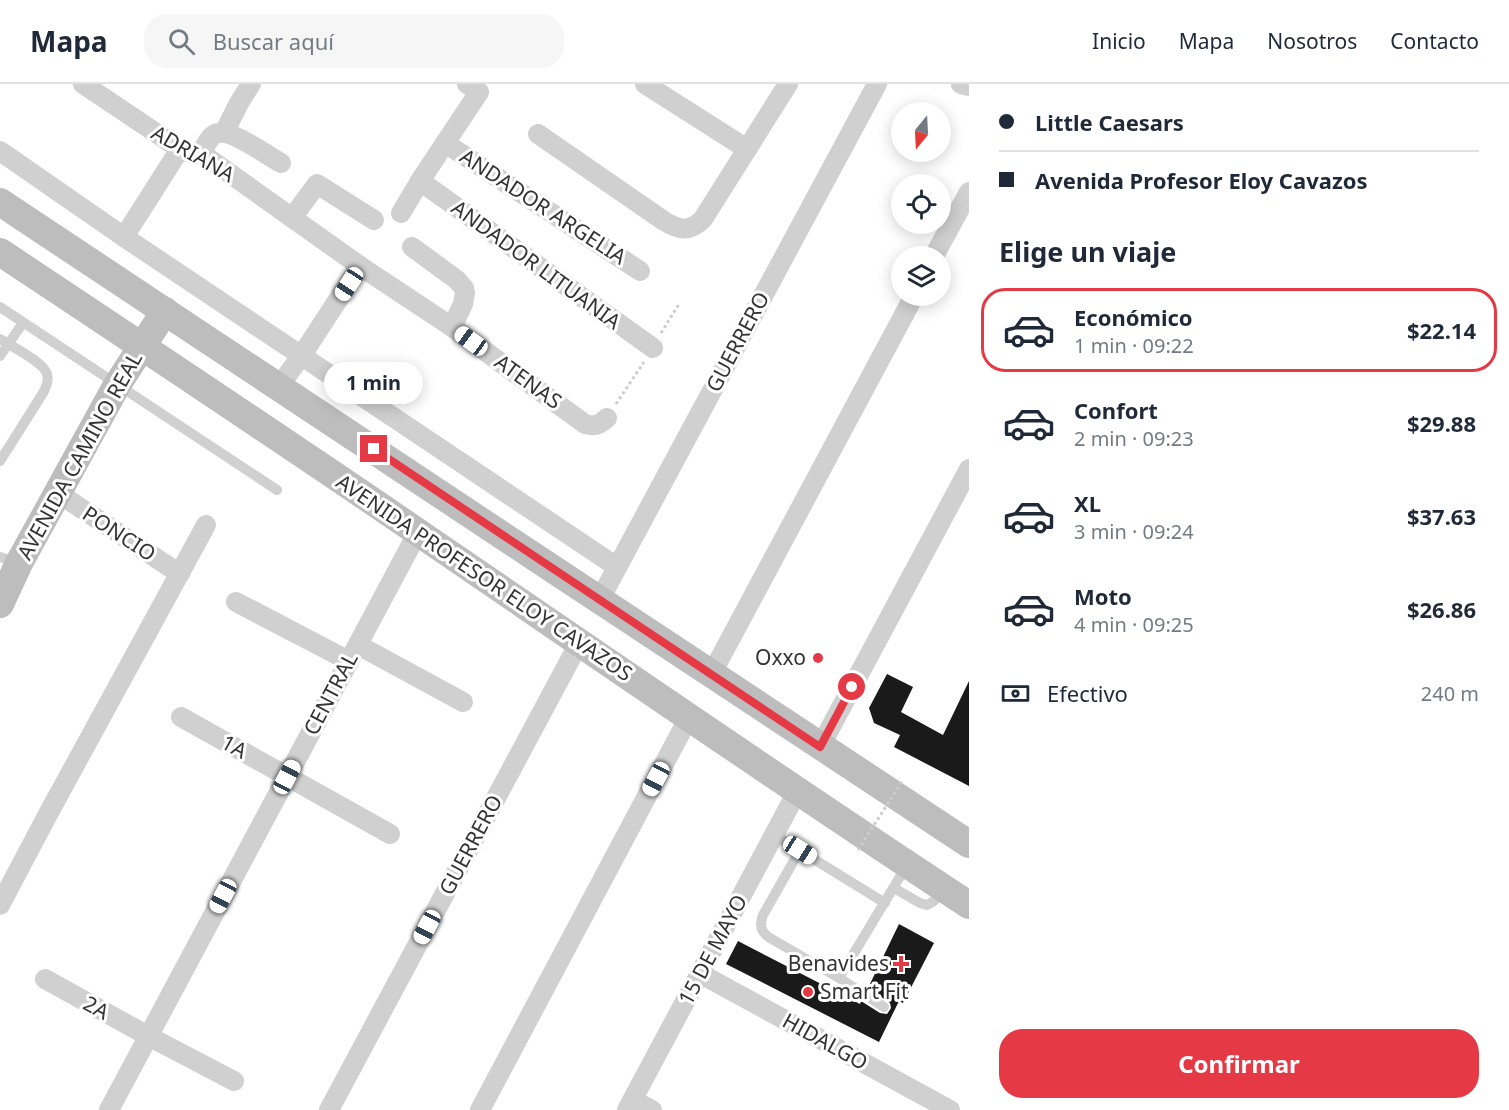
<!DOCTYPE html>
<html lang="es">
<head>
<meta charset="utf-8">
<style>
  body { margin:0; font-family:"Noto Sans",sans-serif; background:#f6f6f7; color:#1f2937; height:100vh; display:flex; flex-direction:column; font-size:22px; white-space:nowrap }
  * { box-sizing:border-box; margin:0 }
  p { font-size:20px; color:#747a83 }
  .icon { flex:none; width:33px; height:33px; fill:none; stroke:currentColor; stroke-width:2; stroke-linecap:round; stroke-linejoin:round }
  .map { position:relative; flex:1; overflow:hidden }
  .drawer { display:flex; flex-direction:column; background:#fff; width:540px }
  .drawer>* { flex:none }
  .guide { display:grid; align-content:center; height:132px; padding:0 30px; background:#fff }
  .needle { width:39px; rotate:198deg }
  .controls { position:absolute; left:891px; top:18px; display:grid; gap:12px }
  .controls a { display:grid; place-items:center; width:60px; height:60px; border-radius:50%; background:#fff; box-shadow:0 3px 15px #0003; font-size:30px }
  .end { position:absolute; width:27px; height:27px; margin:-14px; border:8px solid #e63946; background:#fff; box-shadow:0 0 0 3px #fff }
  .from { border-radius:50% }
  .bubble { position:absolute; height:42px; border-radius:21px; background:#fff; box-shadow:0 3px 15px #0003; font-size:20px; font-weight:700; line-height:42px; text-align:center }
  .car { position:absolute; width:18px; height:36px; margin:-18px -9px; border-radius:8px; box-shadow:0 0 4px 2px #0007; background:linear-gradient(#fff 24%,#345 0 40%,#fff 0 76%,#345 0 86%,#fff 0) }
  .guide b { display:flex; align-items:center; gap:21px; height:57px; font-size:22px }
  .guide b+b { border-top:2px solid #e0e1e3 }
  .guide i { width:15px; height:15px; background:#1f2937 }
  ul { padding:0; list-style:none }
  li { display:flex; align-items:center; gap:18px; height:84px; margin:0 12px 9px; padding:0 18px; border:3px solid transparent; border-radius:24px }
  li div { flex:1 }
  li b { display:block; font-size:22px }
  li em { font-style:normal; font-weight:700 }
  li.selected { border-color:#e63946 }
  li>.icon { width:54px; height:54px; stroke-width:1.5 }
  h2 { padding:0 30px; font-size:27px; line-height:72px }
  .pay { display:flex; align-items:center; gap:15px; height:66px; padding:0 30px; font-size:22px }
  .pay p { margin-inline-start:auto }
  .cta { display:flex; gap:12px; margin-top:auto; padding:12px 30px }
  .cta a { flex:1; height:69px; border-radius:24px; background:#e63946; color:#fff; font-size:24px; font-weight:700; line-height:69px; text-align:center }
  header { display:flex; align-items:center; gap:36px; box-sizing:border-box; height:84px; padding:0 30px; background:#fff; border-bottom:2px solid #e0e1e3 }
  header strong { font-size:28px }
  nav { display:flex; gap:33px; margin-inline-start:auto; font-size:21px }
  .search { width:420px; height:54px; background:#f6f6f7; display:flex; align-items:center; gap:15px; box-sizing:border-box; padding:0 21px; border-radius:24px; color:#747a83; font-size:22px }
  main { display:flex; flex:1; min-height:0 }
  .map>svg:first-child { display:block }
  .building { fill:#1a1a1a }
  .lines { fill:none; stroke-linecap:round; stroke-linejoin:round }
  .path { stroke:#cdcdcd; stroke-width:3; stroke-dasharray:3 3; stroke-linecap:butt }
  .lane { stroke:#d0d0d0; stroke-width:10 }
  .street { stroke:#d0d0d0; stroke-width:20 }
  .secondary { stroke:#bdbdbd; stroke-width:28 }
  .path-bridge { stroke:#cdcdcd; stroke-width:3; stroke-dasharray:3 3; stroke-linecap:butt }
  .route { stroke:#e63946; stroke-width:8 }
  .poi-dot { fill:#e63946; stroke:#fff; stroke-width:2 }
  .labels { text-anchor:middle; stroke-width:6; stroke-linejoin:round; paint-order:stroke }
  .street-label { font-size:21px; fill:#333; stroke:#fff }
  .poi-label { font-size:21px; fill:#333; stroke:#fff; text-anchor:end }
</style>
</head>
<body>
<header>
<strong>Mapa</strong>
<div class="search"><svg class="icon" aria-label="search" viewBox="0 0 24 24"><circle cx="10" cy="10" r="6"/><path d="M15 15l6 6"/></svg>Buscar aquí</div>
<nav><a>Inicio</a><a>Mapa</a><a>Nosotros</a><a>Contacto</a></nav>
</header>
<main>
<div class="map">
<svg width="969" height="1026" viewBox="0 0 969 1026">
  <rect width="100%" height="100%" fill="#fff"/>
  <!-- building -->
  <g class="building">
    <path d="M887,590L913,603L901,628L943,651L969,597V702L894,663L900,651L874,639L869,624Z"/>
    <path d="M899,840L934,859L903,919L899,917L879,958L726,880L738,857L860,920L861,917L880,929L887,930L891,924L890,919L868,904Z"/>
  </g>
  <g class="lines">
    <!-- path -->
    <g class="path">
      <path d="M661,249L679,220"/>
      <path d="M616,320L644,278"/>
    </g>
    <!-- lane -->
    <g class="lane">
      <path d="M0,223L277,406"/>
      <path d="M0,255C11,262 44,278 47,290C49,297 46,303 43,309L0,377"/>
      <path d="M0,272L23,239"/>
      <path d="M0,473L19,479"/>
      <path d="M773,750L885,819"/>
      <path d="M800,766L763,831C759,842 761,848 770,854L839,894L884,923"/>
      <path d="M894,804L920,819L927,821L934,817L941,805"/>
      <path d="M839,894L907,781"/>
    </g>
    <!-- street -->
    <g class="street">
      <path d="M83,0L180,65L187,68L201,69L360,182L452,243L585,340C595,343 599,341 607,334"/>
      <path d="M645,0L747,65"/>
      <path d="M961,0L969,2"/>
      <path d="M224,49L239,19L251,0"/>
      <path d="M538,50L664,137C679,146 689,149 703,135L788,0"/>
      <path d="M445,59L640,187"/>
      <path d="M0,67L124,153L617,483"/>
      <path d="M201,69C205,63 209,53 215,50C229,43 268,72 281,79"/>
      <path d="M420,97L653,264"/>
      <path d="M401,129L420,97L479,8L467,0"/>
      <path d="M292,134L317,100L374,136"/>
      <path d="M124,153L180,65"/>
      <path d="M412,163L457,196L464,204L465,209L463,220L452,243"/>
      <path d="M934,172L969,108"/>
      <path d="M279,302L302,271L360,182"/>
      <path d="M58,409L180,490"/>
      <path d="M599,517L877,0"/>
      <path d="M236,518L349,577"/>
      <path d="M358,561L463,618"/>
      <path d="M711,591L914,212"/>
      <path d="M181,633L390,750"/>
      <path d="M820,663L969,385"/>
      <path d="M0,821L47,732L206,441"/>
      <path d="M701,890L950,1026"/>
      <path d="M45,895L148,952L234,997"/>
      <path d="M633,1016L652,1026"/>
      <path d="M109,1026L418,448"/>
      <path d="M329,1026L579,559"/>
      <path d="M480,1026L689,633"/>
      <path d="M627,1026L798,706"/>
    </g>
    <!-- secondary -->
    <g class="secondary">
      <path d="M0,118C323,331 645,548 969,760"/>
      <path d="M0,168C140,261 280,354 419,449C602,574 784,700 969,821"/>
      <path d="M0,520L19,479L117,301L165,227"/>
    </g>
    <!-- path-bridge -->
    <path class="path-bridge" d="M858,766L903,696"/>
  </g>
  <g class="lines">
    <!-- route -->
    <path class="route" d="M374,365L820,663L852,603"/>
  </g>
  <!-- markers -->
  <g class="poi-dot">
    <circle cx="818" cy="574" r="6"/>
    <path d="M898 871h6v6h6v6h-6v6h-6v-6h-6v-6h6z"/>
    <circle cx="808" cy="908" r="6"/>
  </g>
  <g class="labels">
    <!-- street labels -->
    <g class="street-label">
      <text transform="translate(193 70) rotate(30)" y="7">ADRIANA</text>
      <text transform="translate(543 123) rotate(33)" y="7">ANDADOR ARGELIA</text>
      <text transform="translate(536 181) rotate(36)" y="7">ANDADOR LITUANIA</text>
      <text transform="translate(738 258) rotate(-62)" y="7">GUERRERO</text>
      <text transform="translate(528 298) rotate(36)" y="7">ATENAS</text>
      <text transform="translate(80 372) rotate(-61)" y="7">AVENIDA CAMINO REAL</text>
      <text transform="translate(119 450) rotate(33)" y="7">PONCIO</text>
      <text transform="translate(484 494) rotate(34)" y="7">AVENIDA PROFESOR ELOY CAVAZOS</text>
      <text transform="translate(331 610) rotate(-62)" y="7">CENTRAL</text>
      <text transform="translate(234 663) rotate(29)" y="7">1A</text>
      <text transform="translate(471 761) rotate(-62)" y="7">GUERRERO</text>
      <text transform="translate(713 866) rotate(-62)" y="7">15 DE MAYO</text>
      <text transform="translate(96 924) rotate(29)" y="7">2A</text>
      <text transform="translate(825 958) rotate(29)" y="7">HIDALGO</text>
    </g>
    <!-- poi labels -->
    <g class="poi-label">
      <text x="806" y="581">Oxxo</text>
      <text x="889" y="887">Benavides</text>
      <text x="820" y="915" text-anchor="start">Smart Fit</text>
    </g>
  </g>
</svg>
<div class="controls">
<a><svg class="needle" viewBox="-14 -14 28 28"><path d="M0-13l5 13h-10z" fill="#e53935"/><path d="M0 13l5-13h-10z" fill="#747a83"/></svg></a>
<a><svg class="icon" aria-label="locate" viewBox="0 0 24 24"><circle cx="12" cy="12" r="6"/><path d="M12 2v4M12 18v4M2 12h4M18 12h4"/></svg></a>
<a><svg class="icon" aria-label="layers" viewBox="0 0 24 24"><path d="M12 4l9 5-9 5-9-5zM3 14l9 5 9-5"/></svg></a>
</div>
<i class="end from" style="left:852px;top:603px"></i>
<i class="end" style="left:374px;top:365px"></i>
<div class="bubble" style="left:324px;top:278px;width:99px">1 min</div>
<i class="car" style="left:349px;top:200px;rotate:213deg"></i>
<i class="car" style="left:471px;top:257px;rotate:306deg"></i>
<i class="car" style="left:287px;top:693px;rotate:28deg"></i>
<i class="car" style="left:656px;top:695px;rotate:208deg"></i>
<i class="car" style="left:800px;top:766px;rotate:122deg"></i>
<i class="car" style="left:223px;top:812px;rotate:208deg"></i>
<i class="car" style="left:427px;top:843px;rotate:208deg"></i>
</div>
<section class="drawer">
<div class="guide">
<b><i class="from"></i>Little Caesars</b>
<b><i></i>Avenida Profesor Eloy Cavazos</b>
</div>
<h2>Elige un viaje</h2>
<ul>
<li class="selected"><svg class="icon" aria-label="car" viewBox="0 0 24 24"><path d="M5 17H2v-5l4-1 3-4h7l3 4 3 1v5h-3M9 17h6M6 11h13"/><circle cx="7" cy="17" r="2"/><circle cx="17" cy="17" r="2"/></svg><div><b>Económico</b><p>1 min · 09:22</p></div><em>$22.14</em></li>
<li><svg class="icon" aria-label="car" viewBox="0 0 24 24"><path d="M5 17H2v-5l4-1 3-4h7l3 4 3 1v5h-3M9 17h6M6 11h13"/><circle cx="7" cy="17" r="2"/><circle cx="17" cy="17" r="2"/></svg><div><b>Confort</b><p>2 min · 09:23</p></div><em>$29.88</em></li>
<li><svg class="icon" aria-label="car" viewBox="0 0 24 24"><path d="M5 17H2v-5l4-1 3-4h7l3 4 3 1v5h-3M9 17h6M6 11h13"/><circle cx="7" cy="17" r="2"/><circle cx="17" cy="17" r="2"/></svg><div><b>XL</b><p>3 min · 09:24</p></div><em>$37.63</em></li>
<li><svg class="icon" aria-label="car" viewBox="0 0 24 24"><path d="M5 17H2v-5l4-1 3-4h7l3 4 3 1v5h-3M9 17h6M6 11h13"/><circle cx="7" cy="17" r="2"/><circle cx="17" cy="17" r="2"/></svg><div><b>Moto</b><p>4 min · 09:25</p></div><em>$26.86</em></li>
</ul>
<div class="pay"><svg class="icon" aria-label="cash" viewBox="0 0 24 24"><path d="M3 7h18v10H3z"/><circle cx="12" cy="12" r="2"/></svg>Efectivo<p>240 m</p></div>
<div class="cta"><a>Confirmar</a></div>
</section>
</main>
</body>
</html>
